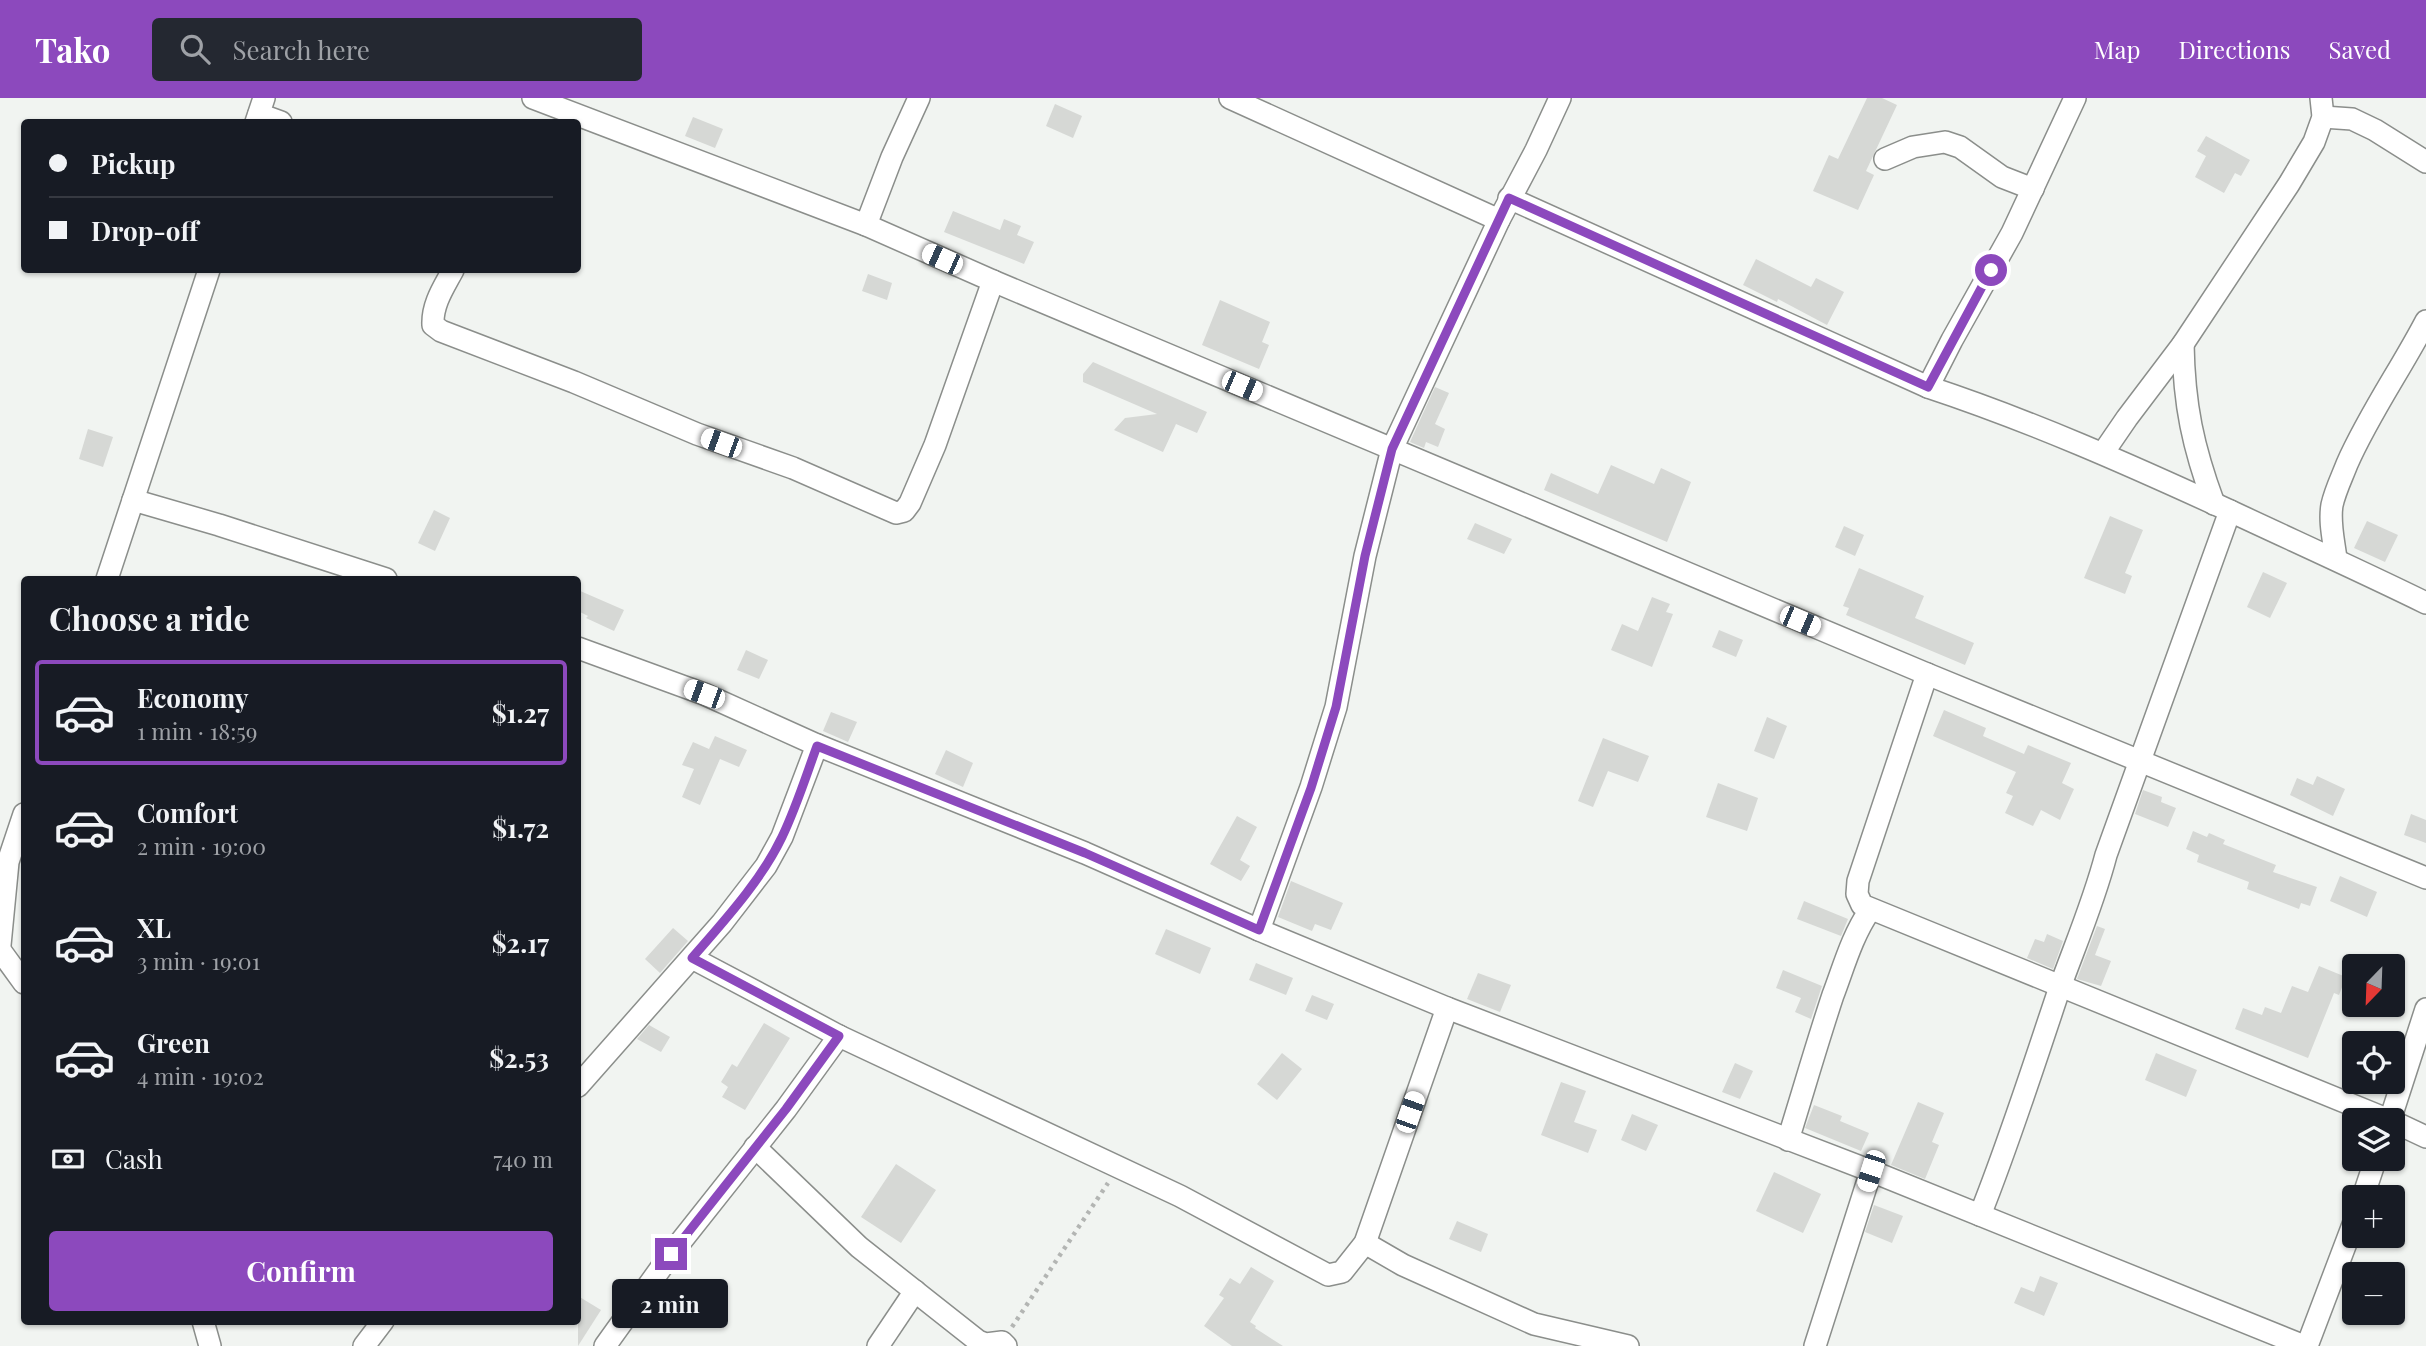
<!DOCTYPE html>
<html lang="en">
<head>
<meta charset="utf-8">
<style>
  body { margin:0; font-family:"Playfair Display",serif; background:#242831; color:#f1f3f6; height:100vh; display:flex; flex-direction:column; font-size:26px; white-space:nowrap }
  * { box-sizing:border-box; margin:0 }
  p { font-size:23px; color:#9ea1a6 }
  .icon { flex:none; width:38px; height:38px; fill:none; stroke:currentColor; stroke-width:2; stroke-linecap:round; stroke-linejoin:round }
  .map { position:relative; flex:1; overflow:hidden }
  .panel { position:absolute; left:21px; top:478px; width:560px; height:749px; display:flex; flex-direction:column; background:#171b24; border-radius:7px; box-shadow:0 2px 5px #0004 }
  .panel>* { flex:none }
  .banner { position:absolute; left:21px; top:21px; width:560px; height:154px; border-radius:7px; box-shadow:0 2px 5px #0004; display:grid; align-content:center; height:154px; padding:0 28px; background:#171b24 }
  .needle { width:46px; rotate:203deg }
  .tools { position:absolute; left:2342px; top:856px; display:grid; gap:14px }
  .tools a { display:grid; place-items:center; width:63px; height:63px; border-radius:7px; background:#171b24; box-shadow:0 2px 5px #0004; font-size:35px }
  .end { position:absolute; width:32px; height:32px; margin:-16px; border:9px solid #8c49bd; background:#fff; box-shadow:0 0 0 4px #fff }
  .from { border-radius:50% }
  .bubble { position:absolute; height:49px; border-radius:7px; background:#171b24; box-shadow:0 2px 5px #0004; font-size:23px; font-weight:700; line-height:49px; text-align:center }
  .car { position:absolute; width:21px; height:42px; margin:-21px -10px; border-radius:9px; box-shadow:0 0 5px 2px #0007; background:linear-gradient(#fff 24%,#345 0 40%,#fff 0 76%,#345 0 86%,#fff 0) }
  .banner b { display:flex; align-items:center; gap:24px; height:66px; font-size:26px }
  .banner b+b { border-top:2px solid #363941 }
  .banner i { width:18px; height:18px; background:#f1f3f6 }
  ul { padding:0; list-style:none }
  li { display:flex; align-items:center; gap:21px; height:105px; margin:0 14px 10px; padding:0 14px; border:4px solid transparent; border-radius:7px }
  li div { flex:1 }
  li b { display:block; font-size:26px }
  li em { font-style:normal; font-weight:700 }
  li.current { border-color:#8c49bd }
  li>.icon { width:63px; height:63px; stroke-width:1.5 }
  h2 { padding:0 28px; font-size:32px; line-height:84px }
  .pay { display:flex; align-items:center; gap:18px; height:77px; padding:0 28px; font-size:26px }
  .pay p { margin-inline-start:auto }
  .cta { display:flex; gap:14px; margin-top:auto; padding:14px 28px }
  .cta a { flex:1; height:80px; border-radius:7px; background:#8c49bd; color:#fff; font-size:28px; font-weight:700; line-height:80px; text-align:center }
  header { display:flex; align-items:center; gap:42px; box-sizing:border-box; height:98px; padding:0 35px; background:#8c49bd; color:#fff }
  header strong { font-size:33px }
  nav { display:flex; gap:38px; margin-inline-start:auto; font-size:24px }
  .search { width:490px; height:63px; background:#242831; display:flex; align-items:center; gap:18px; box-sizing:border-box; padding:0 24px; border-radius:7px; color:#9ea1a6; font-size:26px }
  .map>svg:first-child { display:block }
  .building { fill:#d6d8d5 }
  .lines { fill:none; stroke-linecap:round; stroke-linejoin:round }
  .minor-casing { stroke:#8b8e8b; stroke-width:24 }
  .path { stroke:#b3b5b3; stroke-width:4.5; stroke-dasharray:3.5 5; stroke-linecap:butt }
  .minor { stroke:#fff; stroke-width:21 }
  .route { stroke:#8c49bd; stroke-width:9 }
</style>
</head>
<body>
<header>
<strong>Tako</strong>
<div class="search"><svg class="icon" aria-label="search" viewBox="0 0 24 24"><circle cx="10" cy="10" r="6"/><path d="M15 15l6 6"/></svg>Search here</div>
<nav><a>Map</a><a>Directions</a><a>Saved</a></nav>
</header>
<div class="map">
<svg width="2426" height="1248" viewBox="0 0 2426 1248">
  <rect width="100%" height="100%" fill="#f1f4f1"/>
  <!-- building -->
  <g class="building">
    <path d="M1867,0H1882L1897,7L1866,73L1874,77L1858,112L1813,93L1829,57L1838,61Z"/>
    <path d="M1055,6L1082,18L1073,40L1046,28Z"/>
    <path d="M693,19L723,31L715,50L685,38Z"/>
    <path d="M2206,38L2250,62L2241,78L2235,75L2224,95L2195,79L2206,58L2197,53Z"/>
    <path d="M953,113L1000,132L1004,121L1021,128L1017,137L1034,144L1024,166L944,134Z"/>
    <path d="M1756,161L1811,189L1816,180L1844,194L1827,227L1778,201L1777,204L1743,187Z"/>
    <path d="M868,176L892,185L887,202L862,193Z"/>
    <path d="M1220,202L1270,224L1262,244L1269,247L1259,271L1202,247Z"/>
    <path d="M1093,264L1207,314L1197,335L1176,326L1163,354L1114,332L1125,320L1157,316L1083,284V276Z"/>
    <path d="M1435,289L1449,295L1435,326L1445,331L1438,349L1426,344L1424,350L1410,344Z"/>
    <path d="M88,331L113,339L103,369L79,361Z"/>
    <path d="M1611,367L1654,386L1661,370L1691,384L1667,444L1544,392L1551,375L1598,396Z"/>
    <path d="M434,412L450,420L435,453L418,445Z"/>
    <path d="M2110,418L2143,432L2125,475L2132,478L2125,496L2084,480Z"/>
    <path d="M2367,423L2398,437L2385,464L2354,450Z"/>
    <path d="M1475,425L1512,441L1504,456L1467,441Z"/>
    <path d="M1844,428L1864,437L1855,458L1835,449Z"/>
    <path d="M1859,470L1924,498L1915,520L1974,545L1965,567L1846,517L1849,510L1843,508Z"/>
    <path d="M2263,474L2287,485L2270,520L2247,509Z"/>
    <path d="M578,492L624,512L614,533L586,520L588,518L578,513Z"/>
    <path d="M1652,499L1670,506L1666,514L1673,516L1652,569L1611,552L1622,526L1638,533Z"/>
    <path d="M1719,532L1743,542L1736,559L1712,549Z"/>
    <path d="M746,552L768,562L759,581L737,572Z"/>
    <path d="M1944,612L1986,630L1983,638L2024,656L2028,647L2071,665L2062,685L2074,691L2060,722L2041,712L2033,728L2005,715L2013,698L2006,695L2016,674L1933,638Z"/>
    <path d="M831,614L857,624L848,644L823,633Z"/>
    <path d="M1767,619L1787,628L1774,661L1754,653Z"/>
    <path d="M715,638L747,652L739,669L720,661L700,707L682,699L694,671L682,667L693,644L709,651Z"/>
    <path d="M1603,640L1649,658L1638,684L1608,673L1593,709L1578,703Z"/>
    <path d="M946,652L973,665L963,689L935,676Z"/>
    <path d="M2317,678L2345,691L2333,718L2290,697L2297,680L2313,687Z"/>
    <path d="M1718,685L1758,700L1747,733L1706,719Z"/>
    <path d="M2143,692L2162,699L2161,704L2176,710L2168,729L2135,716Z"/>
    <path d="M2411,716L2426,722V745L2404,737Z"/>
    <path d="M1237,718L1257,729L1240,762L1250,768L1241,783L1210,766Z"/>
    <path d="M2193,733L2207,739L2209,735L2225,742L2223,746L2276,767L2273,774L2317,789L2310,808L2301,805L2299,811L2247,791L2249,784L2197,764L2199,757L2186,751Z"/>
    <path d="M2340,778L2377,794L2367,819L2330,803Z"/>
    <path d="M1291,783L1343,805L1331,832L1315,826L1312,833L1278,819Z"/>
    <path d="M1804,803L1848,821L1841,838L1797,821Z"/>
    <path d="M2097,828L2105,831L2095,857L2111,863L2101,888L2077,881Z"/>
    <path d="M673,830L688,843L660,875L645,861Z"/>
    <path d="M1166,831L1211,850L1200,876L1155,856Z"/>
    <path d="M2047,836L2063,843L2053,871L2027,860L2035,841L2044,844Z"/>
    <path d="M1256,865L1293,880L1286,897L1249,882Z"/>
    <path d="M2319,868L2346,879L2339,897L2334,895L2308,960L2235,931L2243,910L2262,917L2265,909L2281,915L2292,888L2308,894Z"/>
    <path d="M1783,872L1822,888L1811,921L1795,914L1801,900L1776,890Z"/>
    <path d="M1478,875L1511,887L1500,914L1467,901Z"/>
    <path d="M1312,897L1334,906L1327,922L1305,913Z"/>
    <path d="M764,925L790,940L745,1012L722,999L728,989L721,984L732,966L737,969Z"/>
    <path d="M649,927L670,939L661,954L637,941Z"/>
    <path d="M1282,955L1302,971L1277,1002L1257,986Z"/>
    <path d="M2156,955L2197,972L2186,999L2145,982Z"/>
    <path d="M1735,965L1753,973L1740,1001L1722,994Z"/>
    <path d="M1561,984L1586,993L1574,1024L1597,1032L1588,1055L1541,1037Z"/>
    <path d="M1918,1004L1944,1015L1932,1044L1939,1047L1925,1081L1891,1067Z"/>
    <path d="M1814,1007L1842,1018L1840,1023L1869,1035L1861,1053L1805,1030Z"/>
    <path d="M1632,1016L1658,1027L1646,1053L1621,1042Z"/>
    <path d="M896,1066L936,1092L901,1145L861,1119Z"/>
    <path d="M1774,1074L1821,1096L1803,1135L1756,1113Z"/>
    <path d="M1874,1107L1903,1118L1892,1145L1865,1134Z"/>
    <path d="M1457,1123L1488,1136L1481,1154L1449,1141Z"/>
    <path d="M1251,1169L1274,1183L1250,1224L1256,1228L1255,1230L1283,1248H1232L1204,1228L1224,1200L1219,1197L1230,1180L1240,1186Z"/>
    <path d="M2040,1178L2058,1185L2044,1218L2014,1205L2021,1189L2034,1194Z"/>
    <path d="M578,1198L601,1212L578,1248Z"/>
  </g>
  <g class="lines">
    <defs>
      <g id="minor">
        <path d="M533,0L866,127L993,183L1927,576L2426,780"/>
        <path d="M1230,0L1499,122"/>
        <path d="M259,16L281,24"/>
        <path d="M2323,19L2352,21L2375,32L2426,64"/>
        <path d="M256,24L264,0"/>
        <path d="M1885,61L1913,49L1945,44L1960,49L2002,79L2033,91"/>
        <path d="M1509,100L1928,289C2031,323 2130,367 2228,412C2294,443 2361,473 2426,505"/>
        <path d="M866,127L892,59L919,0"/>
        <path d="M453,172C444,189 432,206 433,227L441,233L574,284L697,336L793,370L896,415L904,413L910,405L935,347L993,183"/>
        <path d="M2183,246C2184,307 2193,349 2214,406"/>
        <path d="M1928,289L1952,242L2012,135L2075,0"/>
        <path d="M2103,355L2127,320L2183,246L2289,86L2314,44L2323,19L2321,0"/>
        <path d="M133,402L219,427L386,481"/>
        <path d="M2336,461C2334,443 2329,425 2332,407C2335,393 2342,379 2347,366C2369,316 2401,271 2426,223"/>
        <path d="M107,481L209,172"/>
        <path d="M578,550L704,596L817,647L1085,755L1259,832L1447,910L1871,1073L2304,1248"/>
        <path d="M1927,576L1858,783L1857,796L1862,807L2389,1022"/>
        <path d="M1259,832L1311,689L1336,609L1365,458L1392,351L1499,122L1536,52L1560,0"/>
        <path d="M0,847L8,764L24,716"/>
        <path d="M0,852L24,885"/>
        <path d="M692,860L839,938L1180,1098L1328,1177L1342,1174L1365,1145L1447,910"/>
        <path d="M578,988L722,825L766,768L782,739L817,647"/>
        <path d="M2390,1022L2426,911"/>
        <path d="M2392,1023L2426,1039"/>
        <path d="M1788,1042C1803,994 1817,945 1833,897C1844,868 1852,838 1870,812"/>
        <path d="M755,1049L859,1149L978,1243L986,1246L1002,1244L1006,1248"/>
        <path d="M2363,1099L2376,1060"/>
        <path d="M1980,1117C2010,1042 2034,966 2060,889C2076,845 2094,803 2106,757L2230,413"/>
        <path d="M1365,1145L1403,1167L1534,1226L1628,1248"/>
        <path d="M203,1223L210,1248"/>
        <path d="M364,1248L383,1223"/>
        <path d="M605,1248L671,1156L786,1011L839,938"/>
        <path d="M878,1248L915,1193"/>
        <path d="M1815,1248L1871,1073"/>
        <path d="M2307,1248L2354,1124"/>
      </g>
    </defs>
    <!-- minor casing -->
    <use href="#minor" class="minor-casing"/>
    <!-- path -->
    <path class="path" d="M1012,1229L1108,1085"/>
    <!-- minor -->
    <use href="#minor" class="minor"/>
  </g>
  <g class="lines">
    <!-- route -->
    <path class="route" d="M671,1156L786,1011L839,938L692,860C724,823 761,783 782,739C796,710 806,678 817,648L1085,755L1259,832L1311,690L1336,609L1365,458L1392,351L1509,100L1928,289L1991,172"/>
  </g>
</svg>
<div class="tools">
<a><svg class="needle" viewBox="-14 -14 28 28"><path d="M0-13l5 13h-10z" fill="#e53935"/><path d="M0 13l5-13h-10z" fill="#9ea1a6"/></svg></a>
<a><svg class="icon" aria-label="locate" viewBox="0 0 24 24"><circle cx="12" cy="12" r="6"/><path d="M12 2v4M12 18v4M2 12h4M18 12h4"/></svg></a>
<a><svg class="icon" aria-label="layers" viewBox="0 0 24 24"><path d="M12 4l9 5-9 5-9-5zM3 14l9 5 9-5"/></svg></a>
<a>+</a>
<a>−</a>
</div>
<i class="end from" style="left:1991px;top:172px"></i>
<i class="end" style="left:671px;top:1156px"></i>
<div class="bubble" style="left:612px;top:1181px;width:116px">2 min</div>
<i class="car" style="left:942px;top:161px;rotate:294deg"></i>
<i class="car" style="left:1242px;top:288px;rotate:113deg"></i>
<i class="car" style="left:721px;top:345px;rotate:290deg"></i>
<i class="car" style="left:1800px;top:523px;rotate:113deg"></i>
<i class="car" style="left:704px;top:596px;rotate:290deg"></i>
<i class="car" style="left:1410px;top:1014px;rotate:19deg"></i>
<i class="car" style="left:1871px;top:1073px;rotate:198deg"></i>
<div class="banner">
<b><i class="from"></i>Pickup</b>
<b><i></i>Drop-off</b>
</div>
<section class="panel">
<h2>Choose a ride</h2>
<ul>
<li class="current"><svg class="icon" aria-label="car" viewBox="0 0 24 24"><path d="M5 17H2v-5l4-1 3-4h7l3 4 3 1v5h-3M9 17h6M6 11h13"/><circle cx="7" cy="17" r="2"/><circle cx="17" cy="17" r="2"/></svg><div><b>Economy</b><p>1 min · 18:59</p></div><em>$1.27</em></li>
<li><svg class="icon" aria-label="car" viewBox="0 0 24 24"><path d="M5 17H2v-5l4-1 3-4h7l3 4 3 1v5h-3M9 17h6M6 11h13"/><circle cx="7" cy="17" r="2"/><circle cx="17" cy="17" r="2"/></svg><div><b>Comfort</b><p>2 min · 19:00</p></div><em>$1.72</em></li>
<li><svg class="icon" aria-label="car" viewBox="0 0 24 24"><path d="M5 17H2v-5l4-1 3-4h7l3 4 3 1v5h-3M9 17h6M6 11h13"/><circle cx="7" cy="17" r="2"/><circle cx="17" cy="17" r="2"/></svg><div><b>XL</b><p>3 min · 19:01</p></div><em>$2.17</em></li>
<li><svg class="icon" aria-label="car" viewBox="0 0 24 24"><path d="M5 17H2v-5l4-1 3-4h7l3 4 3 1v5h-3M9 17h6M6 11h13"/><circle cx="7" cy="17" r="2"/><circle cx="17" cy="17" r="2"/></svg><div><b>Green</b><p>4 min · 19:02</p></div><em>$2.53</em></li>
</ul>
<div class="pay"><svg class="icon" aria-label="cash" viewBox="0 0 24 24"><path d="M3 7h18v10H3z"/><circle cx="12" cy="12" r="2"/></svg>Cash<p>740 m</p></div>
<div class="cta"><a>Confirm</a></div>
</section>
</div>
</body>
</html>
